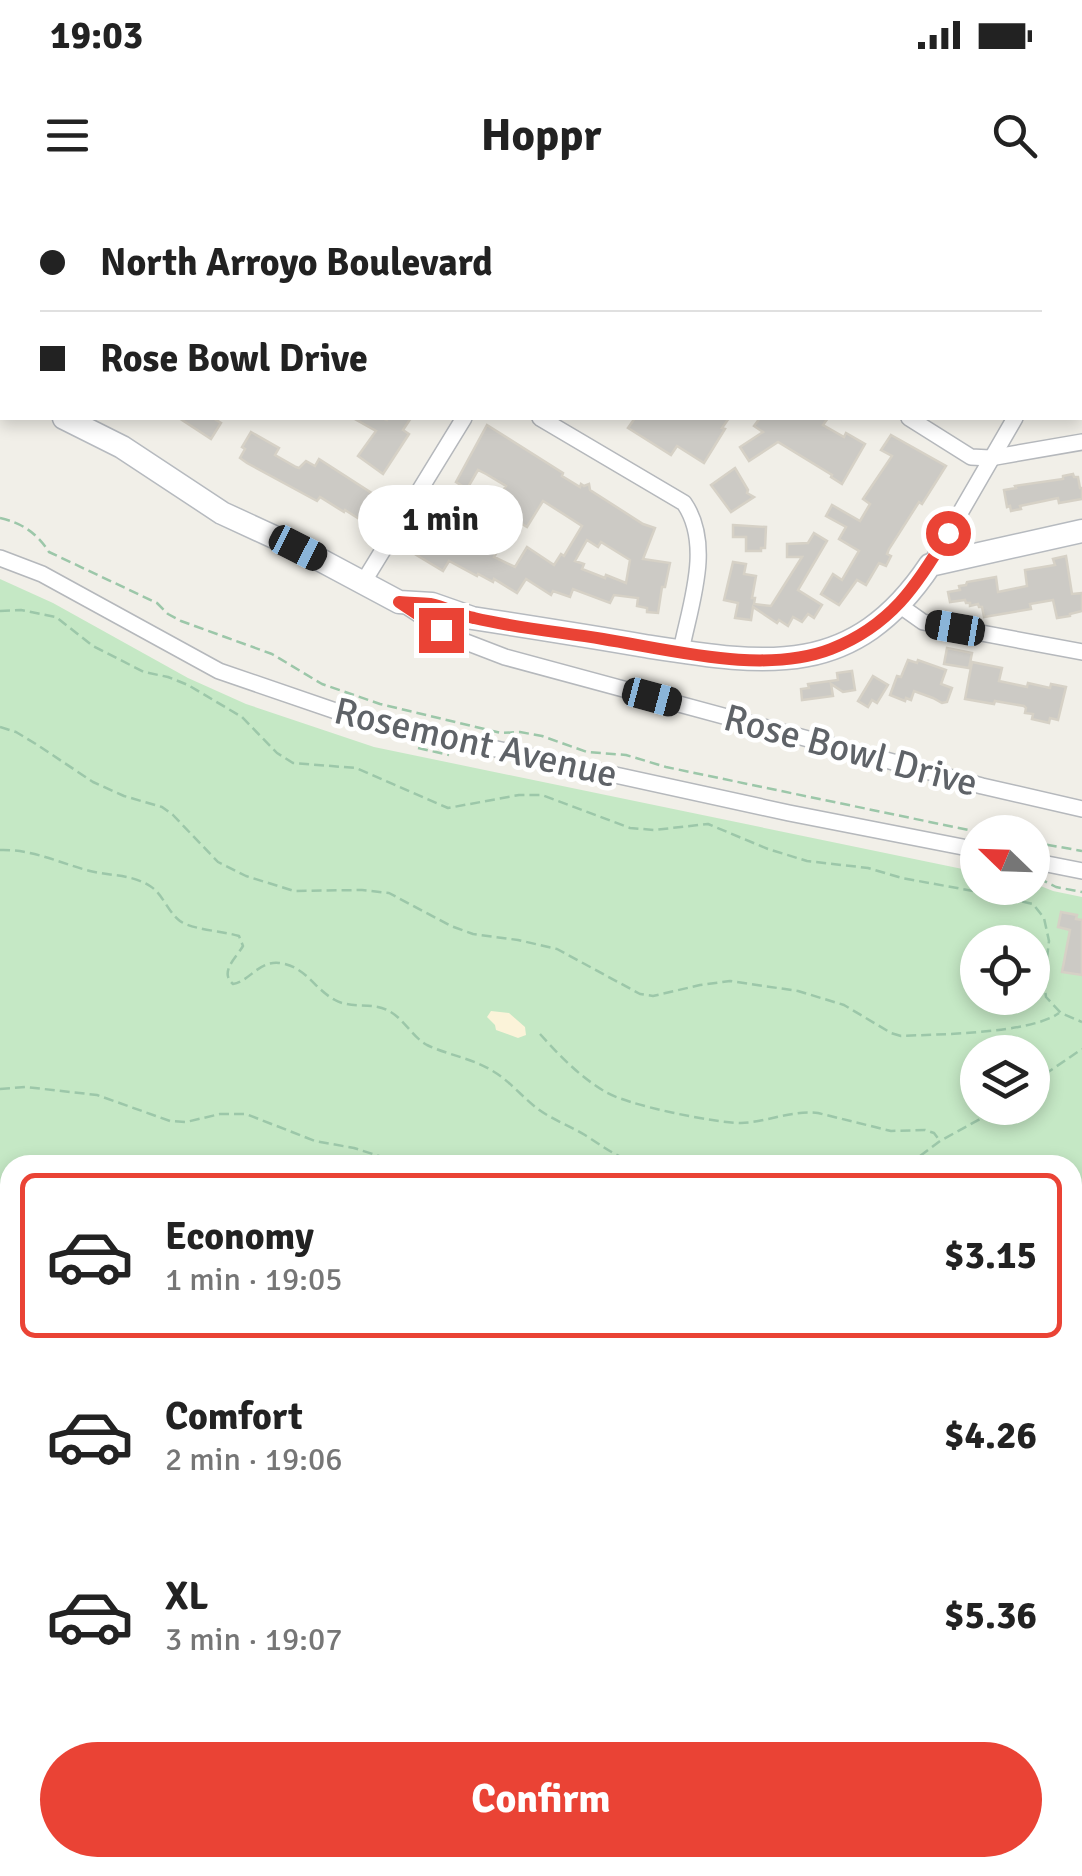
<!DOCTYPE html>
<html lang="en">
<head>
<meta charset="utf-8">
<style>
  body { margin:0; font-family:Signika,sans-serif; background:#f2f2f2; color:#222; height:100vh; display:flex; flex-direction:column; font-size:38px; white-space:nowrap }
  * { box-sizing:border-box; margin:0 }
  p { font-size:32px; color:#767676 }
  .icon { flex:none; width:55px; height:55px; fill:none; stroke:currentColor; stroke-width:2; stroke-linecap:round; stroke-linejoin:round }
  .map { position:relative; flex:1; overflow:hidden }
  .side { position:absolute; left:0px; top:955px; width:1082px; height:722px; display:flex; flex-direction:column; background:#fff; border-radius:30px 30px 0 0; box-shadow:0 5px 15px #0003 }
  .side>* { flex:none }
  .top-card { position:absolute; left:0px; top:0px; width:1082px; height:220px; box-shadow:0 5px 15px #0003; display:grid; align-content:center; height:220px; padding:0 40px; background:#fff }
  .needle { width:65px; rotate:293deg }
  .tools { position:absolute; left:960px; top:615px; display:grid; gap:20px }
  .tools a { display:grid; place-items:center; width:90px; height:90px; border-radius:50%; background:#fff; box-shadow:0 5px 15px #0003; font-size:50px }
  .end { position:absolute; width:45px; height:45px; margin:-22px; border:12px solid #ea4335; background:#fff; box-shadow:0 0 0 5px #fff }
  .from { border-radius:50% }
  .bubble { position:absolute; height:70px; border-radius:35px; background:#fff; box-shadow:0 5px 15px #0003; font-size:32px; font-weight:700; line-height:70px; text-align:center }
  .car { position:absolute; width:30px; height:60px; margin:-30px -15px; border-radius:12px; box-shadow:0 0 8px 2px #0007; background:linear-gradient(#222 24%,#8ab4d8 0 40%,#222 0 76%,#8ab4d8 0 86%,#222 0) }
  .top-card b { display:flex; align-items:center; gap:35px; height:95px; font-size:38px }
  .top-card b+b { border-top:2px solid #e0e0e0 }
  .top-card i { width:25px; height:25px; background:#222 }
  ul { padding:18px 0 0; list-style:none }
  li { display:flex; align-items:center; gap:30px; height:165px; margin:0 20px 15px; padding:0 20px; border:5px solid transparent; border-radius:15px }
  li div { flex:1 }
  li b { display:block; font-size:38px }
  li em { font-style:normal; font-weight:700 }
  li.selected { border-color:#ea4335 }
  li>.icon { width:90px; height:90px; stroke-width:1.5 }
  .primary-button { display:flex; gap:20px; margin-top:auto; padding:20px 40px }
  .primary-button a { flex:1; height:115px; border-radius:60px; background:#ea4335; color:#fff; font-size:40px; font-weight:700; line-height:115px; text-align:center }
  .status { display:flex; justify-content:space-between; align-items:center; height:70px; padding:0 50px; background:#fff; direction:ltr }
  .status svg { height:28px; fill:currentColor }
  header { display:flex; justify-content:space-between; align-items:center; height:130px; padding:0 40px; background:#fff; font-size:45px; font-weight:700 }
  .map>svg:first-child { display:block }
  .green { fill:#c5e8c5; fill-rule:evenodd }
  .sand { fill:#fbf3d9 }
  .building { fill:#cccac5; stroke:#d6d1c6; stroke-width:2.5; fill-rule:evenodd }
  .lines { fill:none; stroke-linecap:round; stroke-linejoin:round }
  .lane-casing { stroke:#b5b8bc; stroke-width:10 }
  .street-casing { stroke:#b5b8bc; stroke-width:18 }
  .secondary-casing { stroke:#b6babf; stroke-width:25 }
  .path { stroke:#9cc7a9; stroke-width:2.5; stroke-dasharray:10 5; stroke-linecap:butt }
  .lane { stroke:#fff; stroke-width:8 }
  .street { stroke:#fff; stroke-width:15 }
  .secondary { stroke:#fff; stroke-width:22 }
  .route { stroke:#ea4335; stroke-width:12 }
  .labels { text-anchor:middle; stroke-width:9; stroke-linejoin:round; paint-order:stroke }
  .street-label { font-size:38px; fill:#5f6368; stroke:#fff }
</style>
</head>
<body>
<div class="status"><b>19:03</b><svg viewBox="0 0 49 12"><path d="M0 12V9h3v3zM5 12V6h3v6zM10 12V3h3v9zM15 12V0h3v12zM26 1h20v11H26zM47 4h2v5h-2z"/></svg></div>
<header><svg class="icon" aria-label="menu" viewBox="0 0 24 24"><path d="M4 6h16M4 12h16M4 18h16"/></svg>Hoppr<svg class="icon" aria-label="search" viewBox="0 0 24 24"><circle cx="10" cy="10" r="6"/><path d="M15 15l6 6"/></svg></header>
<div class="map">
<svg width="1082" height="1676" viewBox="0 0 1082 1676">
  <rect width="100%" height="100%" fill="#f1efe8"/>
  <!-- green -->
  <path class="green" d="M0,379L53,403L188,478L246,504L374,547L977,672L978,688H1032L1033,683L1053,691L1082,697V1676H699L641,1668H1072V965H10V1571L0,1569ZM978,742H1032V798H978ZM978,852H1032V908H978Z"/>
  <!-- sand -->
  <path class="sand" d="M491,811L509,813L525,827L526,835L518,838L496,830L495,825L487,817Z"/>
  <!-- building -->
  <g class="building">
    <path d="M179,218H213L221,223L211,239Z"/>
    <path d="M353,218H382L387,220L388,218H411L403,230L409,234L383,274L358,256L376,231Z"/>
    <path d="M635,218H729L722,228L725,229L704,263L677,246L671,255L628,228Z"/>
    <path d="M760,218H828L823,225L844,237L846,233L865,244L842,284L831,277L832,275L778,242L749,261L740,247L763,232L754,226Z"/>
    <path d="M487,225L563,273L562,276L580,287L581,284L584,286L589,284L590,290L643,324L655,328L643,359L670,363L665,387H662L658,413L647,412V408L637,406L638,398L614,395L610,403L573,389L570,397L553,391L551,395L526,379L517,393L494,379L493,382L478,374L477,376L449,361L443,371L405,348L432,304L446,313L436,329L472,351L485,330L503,342L494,357L515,367L527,347L554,365L561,354L564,356L582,326L565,315L543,301L527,327L493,306L506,286L486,274L478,270L467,289L456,282ZM587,340L598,347L601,342L630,360L626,383L606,375L605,378L582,369L584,364L575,361Z"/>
    <path d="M251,232L279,248L275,255L296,267L299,268L306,261L315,266L319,259L387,303L372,327L345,310L344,312L320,297L317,301L247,263L240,258L245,249L242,247Z"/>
    <path d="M891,235L946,266L922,304L919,302L889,349L887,354L891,356L886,366L879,363L866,385L857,380L839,405L821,394L833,374L842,380L859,351L839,339L846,327L826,316L832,305L860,321L870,304L863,299L892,256L881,250Z"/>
    <path d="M735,268L748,290L747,293L754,297L731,312L711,285Z"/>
    <path d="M1073,274L1074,277H1078L1080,288H1082V299L1059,303L1058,298L1020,306L1021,309L1011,311L1010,306L1007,307L1004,290L1016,288L1015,286L1063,279V276Z"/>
    <path d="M733,325L766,327L765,348H761V351H746V337H733Z"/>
    <path d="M814,333L827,341L798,390L822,405L814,418L808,414L802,422L793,417L788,426L779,420L777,423L753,407L751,420L735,418L738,403L724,400L733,362L746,364L744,374L756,376L752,398H755L754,404L771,406L802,357H787V344L808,343Z"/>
    <path d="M1066,356L1072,394L1082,393V411L1070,414V416L1057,418L1053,400L1030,404L1031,409L984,417L982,407H979L978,404L970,406V403H966L965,400L950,402L948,392L960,390L959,386L966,385L967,382L996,377L998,392L1027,386L1025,370L1055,365L1053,359Z"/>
    <path d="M947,448L972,453L969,468L944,464Z"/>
    <path d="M908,460L917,463L918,460L946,470L941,484L952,488L947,502L942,503L933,498L914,491L911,500L906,498L905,501L890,495L897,476L901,477Z"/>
    <path d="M972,462L1002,468L999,481L1027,487L1028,483L1050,488L1051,484L1066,487L1058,520L1050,518L1049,523L1032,519L1033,514L1025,513L1026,508L1024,506L995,501L994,504L965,499Z"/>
    <path d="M852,471L855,490L843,492L831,484L833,496L802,500L801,489L809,488L808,484L838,480L837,473Z"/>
    <path d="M873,476L888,485L877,503L872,500L868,507L858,501Z"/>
    <path d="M1061,712L1077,715L1076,719L1082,720V775L1062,772L1070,730L1058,727Z"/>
  </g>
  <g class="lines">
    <defs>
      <g id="lane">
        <path d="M712,0L714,2"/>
        <path d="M1072,1427L1079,1407"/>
      </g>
      <g id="street">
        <path d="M321,2L322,0"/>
        <path d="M597,2L599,0"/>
        <path d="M1051,2L1053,0"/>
        <path d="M1080,112L1082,108"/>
        <path d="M540,218L684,303C713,345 690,405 681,451"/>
        <path d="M909,218L971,257L990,258L1082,242"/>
        <path d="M0,358L42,374L219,471L359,519L789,613L978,650"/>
        <path d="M930,365L1015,218"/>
        <path d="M364,381L464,218"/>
        <path d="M400,402L453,437L505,457L982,586L1082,609"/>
        <path d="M899,405L923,422L1082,452"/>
        <path d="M1032,661L1082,671"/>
        <path d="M0,1589L10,1590"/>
        <path d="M503,1668L558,1676"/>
      </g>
      <g id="secondary">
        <path d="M931,0L935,2"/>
        <path d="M80,2L82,0"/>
        <path d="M1080,21L1082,20"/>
        <path d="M0,131L2,127"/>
        <path d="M0,188L2,189"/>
        <path d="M64,218L122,247L222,313L298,348L399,402L432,404L472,418C530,427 588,436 645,446C766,465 853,480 930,365L1082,331"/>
      </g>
    </defs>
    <!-- lane casing -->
    <use href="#lane" class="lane-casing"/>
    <!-- street casing -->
    <use href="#street" class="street-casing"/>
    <!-- secondary casing -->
    <use href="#secondary" class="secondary-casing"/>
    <!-- path -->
    <g class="path">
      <path d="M0,318C22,323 37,333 49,352L157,403L168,414L181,421L272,454L322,484L380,504L501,533L520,532L542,536L587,552L626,555L666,567L978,632"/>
      <path d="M0,411L21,410L56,417L93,446L144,472L168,477L188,485L242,517L277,553L293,563L356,568L448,608L519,595H542L630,628L654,630L708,624L768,649L807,661L868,668L902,678L995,695L1033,704L1044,718L1049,741L1044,783L1046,797L1061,813L1082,822"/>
      <path d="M0,527L16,532L36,544L93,582L124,596L162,607L173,615L218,662L246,676L294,691L362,690L389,693L451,726L473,734L518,740L557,749L640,794L653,796L700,785L730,781L798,791L844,805L891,833L901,836C939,834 1030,834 1059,813"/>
      <path d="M418,548L449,555"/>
      <path d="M1032,642L1082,651"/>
      <path d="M0,650C33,649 59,663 90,671C110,676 131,674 150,686C163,694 167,711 180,721C193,730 223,731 239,736L243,746C236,758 219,772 233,784C250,781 258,761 279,763C306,766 314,789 335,800C351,809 371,802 387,810C404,818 411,836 427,845C448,855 471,858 491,870C509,880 522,897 538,909C553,920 570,926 585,935C603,947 618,957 638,965"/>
      <path d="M1038,678L1056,687L1082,692"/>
      <path d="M540,834C559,855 579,876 604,891C625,905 715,923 741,923C767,922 792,910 818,913L891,931L925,930L934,933L940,941"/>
      <path d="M1032,883L1082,849"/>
      <path d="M0,889L26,887L97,895L170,921L186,922L220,914H246L315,941L354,948L401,963L414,965"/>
      <path d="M908,965L940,941L1000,908"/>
      <path d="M0,1033L10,1036"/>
      <path d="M0,1207L10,1209"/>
      <path d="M1074,1363L1082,1294"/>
      <path d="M0,1407L10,1409"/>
      <path d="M0,1538H10"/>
      <path d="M1072,1552L1082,1555"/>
      <path d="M0,1618L10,1620"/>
      <path d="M307,1668L329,1676"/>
      <path d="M596,1668L652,1676"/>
      <path d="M794,1668H809"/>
      <path d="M876,1668L896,1676"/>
    </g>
    <!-- lane -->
    <use href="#lane" class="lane"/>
    <!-- street -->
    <use href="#street" class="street"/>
    <!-- secondary -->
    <use href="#secondary" class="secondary"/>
  </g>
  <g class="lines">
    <!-- route -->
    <path class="route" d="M441,430L399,402C409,403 420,403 430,404C445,407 459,415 474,418C516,428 560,432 603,439C672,450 764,475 831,449C890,426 917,386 948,333"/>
  </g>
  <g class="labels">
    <!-- street labels -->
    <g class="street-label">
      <text transform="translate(476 542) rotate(13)" y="13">Rosemont Avenue</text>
      <text transform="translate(851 550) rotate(15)" y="13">Rose Bowl Drive</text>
    </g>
  </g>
</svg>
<div class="tools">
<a><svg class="needle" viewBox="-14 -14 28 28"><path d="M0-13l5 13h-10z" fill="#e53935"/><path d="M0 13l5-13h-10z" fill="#767676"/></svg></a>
<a><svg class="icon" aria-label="locate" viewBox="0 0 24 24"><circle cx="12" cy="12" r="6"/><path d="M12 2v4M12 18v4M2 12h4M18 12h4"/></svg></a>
<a><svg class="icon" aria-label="layers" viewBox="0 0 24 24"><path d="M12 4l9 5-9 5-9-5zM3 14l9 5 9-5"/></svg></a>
</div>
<i class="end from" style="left:948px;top:333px"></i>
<i class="end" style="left:441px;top:430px"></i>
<div class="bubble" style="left:358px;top:285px;width:165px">1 min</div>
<i class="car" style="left:298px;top:348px;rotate:117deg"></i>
<i class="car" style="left:955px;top:428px;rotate:280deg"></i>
<i class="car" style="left:652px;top:497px;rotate:105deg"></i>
<div class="top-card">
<b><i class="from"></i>North Arroyo Boulevard</b>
<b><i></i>Rose Bowl Drive</b>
</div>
<section class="side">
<ul>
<li class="selected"><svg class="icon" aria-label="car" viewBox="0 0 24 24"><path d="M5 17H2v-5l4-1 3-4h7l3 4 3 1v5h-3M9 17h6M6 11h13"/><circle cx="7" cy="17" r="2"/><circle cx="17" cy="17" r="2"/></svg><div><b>Economy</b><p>1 min · 19:05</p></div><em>$3.15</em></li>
<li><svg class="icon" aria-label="car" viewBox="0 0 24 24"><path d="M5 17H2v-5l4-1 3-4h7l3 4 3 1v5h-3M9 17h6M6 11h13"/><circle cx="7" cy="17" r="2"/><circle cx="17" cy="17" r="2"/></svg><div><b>Comfort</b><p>2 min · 19:06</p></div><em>$4.26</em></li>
<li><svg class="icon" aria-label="car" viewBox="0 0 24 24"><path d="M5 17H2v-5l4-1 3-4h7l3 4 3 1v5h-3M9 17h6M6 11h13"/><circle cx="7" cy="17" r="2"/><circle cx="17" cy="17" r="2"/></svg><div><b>XL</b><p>3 min · 19:07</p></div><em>$5.36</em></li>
</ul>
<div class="primary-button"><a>Confirm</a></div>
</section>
</div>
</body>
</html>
